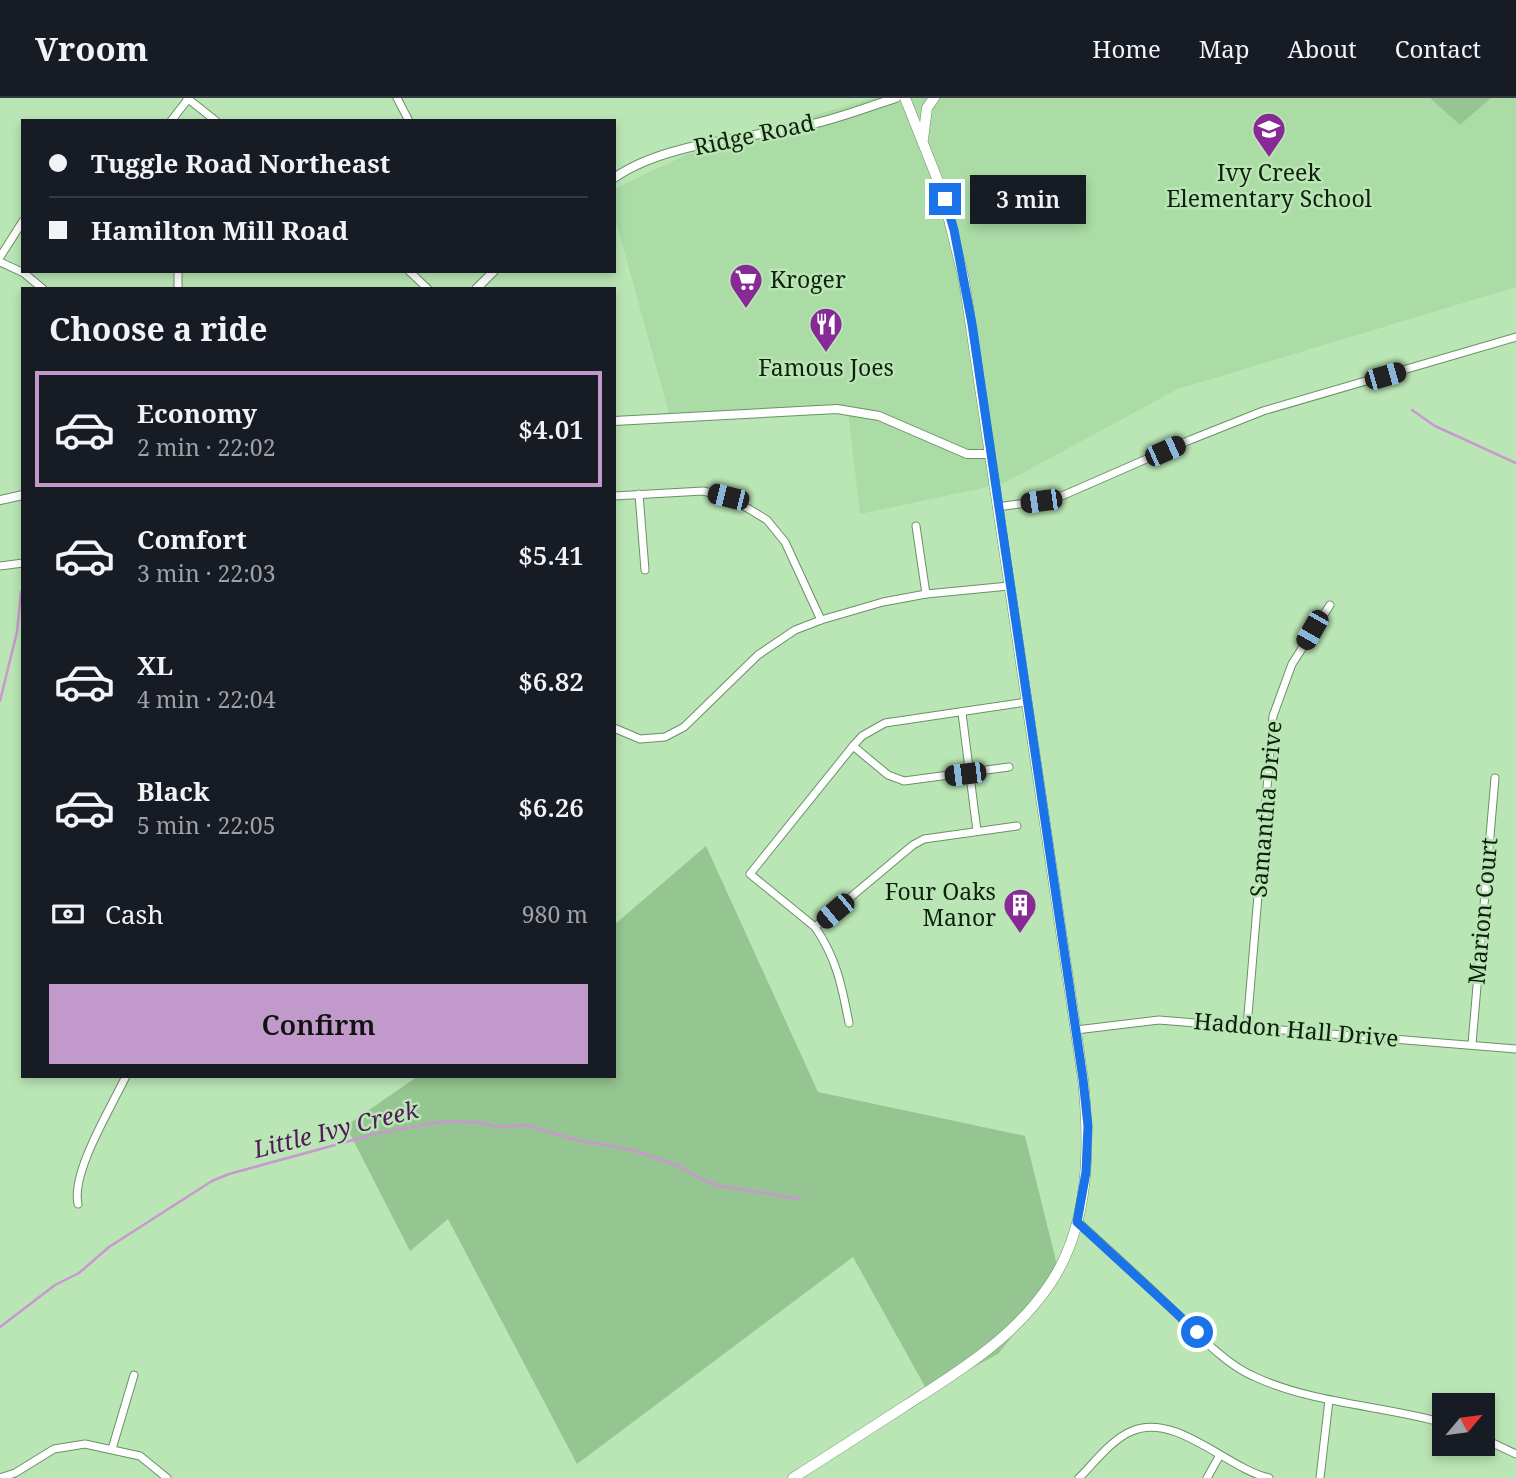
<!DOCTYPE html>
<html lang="en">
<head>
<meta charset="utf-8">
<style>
  body { margin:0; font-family:"Noto Serif",serif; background:#20242c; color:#f1f3f6; height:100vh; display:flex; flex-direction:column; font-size:26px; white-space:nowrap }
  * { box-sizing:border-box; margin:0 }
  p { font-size:23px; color:#9ea1a6 }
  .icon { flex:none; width:38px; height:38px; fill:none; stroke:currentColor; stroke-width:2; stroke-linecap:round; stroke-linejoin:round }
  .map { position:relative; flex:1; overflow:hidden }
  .sheet { position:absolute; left:21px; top:189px; width:595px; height:791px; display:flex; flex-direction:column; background:#171b24; border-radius:0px; box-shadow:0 4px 10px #0003 }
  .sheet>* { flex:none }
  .hud { position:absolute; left:21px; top:21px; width:595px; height:154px; border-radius:0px; box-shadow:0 4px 10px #0003; display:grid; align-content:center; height:154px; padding:0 28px; background:#171b24 }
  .needle { width:46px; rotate:61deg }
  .fabs { position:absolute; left:1432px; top:1295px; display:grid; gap:14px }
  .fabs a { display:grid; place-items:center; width:63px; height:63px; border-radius:0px; background:#171b24; box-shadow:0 4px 10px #0003; font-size:35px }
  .end { position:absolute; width:32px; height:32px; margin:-16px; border:9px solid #1a73e8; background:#fff; box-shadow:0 0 0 4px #fff }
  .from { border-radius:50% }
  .bubble { position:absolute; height:49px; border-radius:0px; background:#171b24; box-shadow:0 4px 10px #0003; font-size:23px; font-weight:600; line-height:49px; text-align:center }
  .car { position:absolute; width:21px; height:42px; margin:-21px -10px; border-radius:9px; box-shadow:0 0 5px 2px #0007; background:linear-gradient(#222 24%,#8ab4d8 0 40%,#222 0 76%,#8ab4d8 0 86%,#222 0) }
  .hud b { display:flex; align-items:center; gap:24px; height:66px; font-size:26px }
  .hud b+b { border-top:2px solid #363941 }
  .hud i { width:18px; height:18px; background:#f1f3f6 }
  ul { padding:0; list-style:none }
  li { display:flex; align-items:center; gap:21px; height:116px; margin:0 14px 10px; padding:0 14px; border:4px solid transparent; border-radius:0px }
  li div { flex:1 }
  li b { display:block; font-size:26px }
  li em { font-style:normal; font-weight:600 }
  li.current { border-color:#c199ca }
  li>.icon { width:63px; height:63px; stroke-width:1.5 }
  h2 { padding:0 28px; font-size:32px; line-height:84px }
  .pay { display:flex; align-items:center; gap:18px; height:77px; padding:0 28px; font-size:26px }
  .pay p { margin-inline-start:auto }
  .button { display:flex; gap:14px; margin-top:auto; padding:14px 28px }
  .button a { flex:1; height:80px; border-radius:0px; background:#c199ca; color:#111; font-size:28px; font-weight:600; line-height:80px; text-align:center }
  header { display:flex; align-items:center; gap:42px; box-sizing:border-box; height:98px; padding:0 35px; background:#171b24; border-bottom:2px solid #363941 }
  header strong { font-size:33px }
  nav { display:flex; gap:38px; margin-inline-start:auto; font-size:24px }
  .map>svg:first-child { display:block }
  .built { fill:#abdca6 }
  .green { fill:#95c590 }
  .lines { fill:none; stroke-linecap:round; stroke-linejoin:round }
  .stream { stroke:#ca97d1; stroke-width:2.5 }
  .minor-casing { stroke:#689264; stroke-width:9 }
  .tertiary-casing { stroke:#689264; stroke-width:10 }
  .secondary-casing { stroke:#689264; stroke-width:11 }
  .minor { stroke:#fff; stroke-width:7 }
  .tertiary { stroke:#fff; stroke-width:8 }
  .secondary { stroke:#fff; stroke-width:10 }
  .route { stroke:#1a73e8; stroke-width:9 }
  .labels { text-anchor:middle; stroke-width:5; stroke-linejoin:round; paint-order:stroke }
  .street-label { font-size:23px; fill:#0f1f0d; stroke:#bae6b5 }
  .poi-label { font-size:23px; fill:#0f1f0d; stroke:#bae6b5 }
  .water-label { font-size:24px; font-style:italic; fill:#53175c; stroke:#bae6b5 }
</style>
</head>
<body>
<header>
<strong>Vroom</strong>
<nav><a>Home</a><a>Map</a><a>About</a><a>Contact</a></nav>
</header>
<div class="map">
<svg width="1516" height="1380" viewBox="0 0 1516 1380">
  <rect width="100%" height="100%" fill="#bae6b5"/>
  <!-- built -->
  <path class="built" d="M872,0H1430L1460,27L1491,0H1516V189L1178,291L1002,386L860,416L848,314L670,319L614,116V91L688,56L721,49L719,46Z"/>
  <!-- green -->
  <g class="green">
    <path d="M1430,0H1491L1460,27Z"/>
    <path d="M706,748L818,994L1025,1038L1060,1179L998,1256L928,1294L853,1159L577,1366L448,1121L410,1153L346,1028L418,978H614V827Z"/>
  </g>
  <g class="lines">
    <!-- stream -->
    <g class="stream">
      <path d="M1412,312L1435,328L1516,365"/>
      <path d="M0,603L17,534L21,494"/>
      <path d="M0,1229L55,1187L79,1175L109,1149L212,1083L229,1076L379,1035L446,1023L484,1025L497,1029L526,1027L576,1042L629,1051L679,1068L701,1081L720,1088L800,1101"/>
    </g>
    <defs>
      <g id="minor">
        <path d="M187,0L216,23"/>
        <path d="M397,0L409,23"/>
        <path d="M171,23L188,1"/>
        <path d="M0,159L23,123"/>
        <path d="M0,164L24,175L43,191"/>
        <path d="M409,173L428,191"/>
        <path d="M178,191V173"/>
        <path d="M639,396L645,472"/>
        <path d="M614,398L703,393L728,399L749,411L767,422L785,444L821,522"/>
        <path d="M997,409L1041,403L1064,397L1190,342L1263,313L1516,239"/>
        <path d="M916,428L926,496"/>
        <path d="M0,468L23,465"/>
        <path d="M962,615L977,733"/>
        <path d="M614,630L640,641L665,639L684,629L758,557L795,532L821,522L883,504L926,496L1009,488"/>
        <path d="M853,648L888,677L904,683L1009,669"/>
        <path d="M815,829L913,747L924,741L1017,728"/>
        <path d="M849,925C842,889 837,861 815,829L750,776L853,648L862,638L885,625L1026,604"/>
        <path d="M1247,929L1273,618L1292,566L1330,507"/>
        <path d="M1076,932L1159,922L1516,951"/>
        <path d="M1472,946L1495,680"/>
        <path d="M78,1106C71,1074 111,1010 126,978"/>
        <path d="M1077,1123C1110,1153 1143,1183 1175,1214C1197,1235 1225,1266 1253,1278C1313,1306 1381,1307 1444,1325"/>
        <path d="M1482,1340L1516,1356"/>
        <path d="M112,1351L134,1277"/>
        <path d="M0,1380L15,1375L54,1351L85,1346L140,1358L167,1380"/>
        <path d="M1079,1380C1094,1365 1112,1341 1132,1333C1176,1314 1228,1371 1269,1380"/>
        <path d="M1207,1380L1220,1357"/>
        <path d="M1320,1380L1329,1302"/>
      </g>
      <g id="tertiary">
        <path d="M614,80C662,46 742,41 799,29C832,23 864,10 896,0"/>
        <path d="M476,191L494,173"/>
        <path d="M614,323L837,311L879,318L967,356H990"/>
        <path d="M0,402L23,397"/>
      </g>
      <g id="secondary">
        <path d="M923,41L927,10L934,0"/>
        <path d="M793,1380C831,1356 868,1332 905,1308C958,1274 1014,1240 1050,1186C1090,1127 1090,1049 1083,981L964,182L942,93L905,0"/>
      </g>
    </defs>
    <!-- minor casing -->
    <use href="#minor" class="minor-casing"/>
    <!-- tertiary casing -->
    <use href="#tertiary" class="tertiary-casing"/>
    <!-- secondary casing -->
    <use href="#secondary" class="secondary-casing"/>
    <!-- minor -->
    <use href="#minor" class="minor"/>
    <!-- tertiary -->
    <use href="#tertiary" class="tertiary"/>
    <!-- secondary -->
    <use href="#secondary" class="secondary"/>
  </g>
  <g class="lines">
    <!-- route -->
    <path class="route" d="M945,101L954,132L972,226L1083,981L1088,1028L1086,1074L1077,1124L1197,1234"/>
  </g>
  <!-- icons -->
  <defs>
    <symbol id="school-pin" viewBox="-11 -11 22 30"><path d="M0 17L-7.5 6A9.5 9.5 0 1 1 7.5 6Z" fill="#872a95" stroke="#bae6b5"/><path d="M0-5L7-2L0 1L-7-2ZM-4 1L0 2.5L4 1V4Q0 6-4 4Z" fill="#fff"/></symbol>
    <symbol id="supermarket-pin" viewBox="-11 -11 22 30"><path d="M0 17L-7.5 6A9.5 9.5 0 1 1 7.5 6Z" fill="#872a95" stroke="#bae6b5"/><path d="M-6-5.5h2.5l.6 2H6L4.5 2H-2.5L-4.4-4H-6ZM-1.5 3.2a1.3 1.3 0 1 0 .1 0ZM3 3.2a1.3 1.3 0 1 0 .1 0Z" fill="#fff"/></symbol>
    <symbol id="restaurant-pin" viewBox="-11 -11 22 30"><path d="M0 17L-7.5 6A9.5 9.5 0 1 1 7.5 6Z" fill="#872a95" stroke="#bae6b5"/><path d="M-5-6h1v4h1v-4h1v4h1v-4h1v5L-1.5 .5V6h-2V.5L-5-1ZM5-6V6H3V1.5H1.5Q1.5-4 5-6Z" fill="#fff"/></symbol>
    <symbol id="building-pin" viewBox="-11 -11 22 30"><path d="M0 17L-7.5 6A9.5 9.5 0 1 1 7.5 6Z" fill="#872a95" stroke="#bae6b5"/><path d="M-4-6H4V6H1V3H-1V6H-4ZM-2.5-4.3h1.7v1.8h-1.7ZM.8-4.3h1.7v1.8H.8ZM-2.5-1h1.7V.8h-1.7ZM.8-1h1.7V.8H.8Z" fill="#fff"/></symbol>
  </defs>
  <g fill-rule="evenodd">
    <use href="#school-pin" x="1250" y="12" width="38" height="52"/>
    <use href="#supermarket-pin" x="727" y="163" width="38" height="52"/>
    <use href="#restaurant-pin" x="807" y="207" width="38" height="52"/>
    <use href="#building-pin" x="1001" y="788" width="38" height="52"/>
  </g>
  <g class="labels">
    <!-- street labels -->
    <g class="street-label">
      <text transform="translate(754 37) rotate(-12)" y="8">Ridge Road</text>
      <text transform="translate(1266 711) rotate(-85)" y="8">Samantha Drive</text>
      <text transform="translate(1483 813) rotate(-85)" y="8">Marion Court</text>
      <text transform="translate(1296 932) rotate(5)" y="8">Haddon Hall Drive</text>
    </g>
    <!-- poi labels -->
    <g class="poi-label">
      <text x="1269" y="83">Ivy Creek<tspan x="1269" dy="26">Elementary School</tspan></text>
      <text x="770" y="190" text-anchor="start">Kroger</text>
      <text x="826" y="278">Famous Joes</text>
      <text x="996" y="802" text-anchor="end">Four Oaks<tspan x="996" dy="26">Manor</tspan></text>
    </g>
    <!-- water labels -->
    <g class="water-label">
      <text transform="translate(336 1032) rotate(-14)" y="8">Little Ivy Creek</text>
    </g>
  </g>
</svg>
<div class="fabs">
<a><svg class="needle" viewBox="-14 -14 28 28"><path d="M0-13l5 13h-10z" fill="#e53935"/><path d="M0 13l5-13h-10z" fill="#9ea1a6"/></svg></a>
</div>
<i class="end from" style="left:1197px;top:1234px"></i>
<i class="end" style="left:945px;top:101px"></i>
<div class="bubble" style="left:970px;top:77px;width:116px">3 min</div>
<i class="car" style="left:1385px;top:278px;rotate:74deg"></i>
<i class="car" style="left:1165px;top:353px;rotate:66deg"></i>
<i class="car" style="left:728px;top:399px;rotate:284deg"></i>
<i class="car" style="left:1041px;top:403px;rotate:262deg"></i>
<i class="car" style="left:1312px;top:532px;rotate:210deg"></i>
<i class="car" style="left:965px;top:676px;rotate:263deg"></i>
<i class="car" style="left:835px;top:813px;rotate:230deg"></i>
<div class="hud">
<b><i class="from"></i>Tuggle Road Northeast</b>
<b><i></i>Hamilton Mill Road</b>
</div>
<section class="sheet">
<h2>Choose a ride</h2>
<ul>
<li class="current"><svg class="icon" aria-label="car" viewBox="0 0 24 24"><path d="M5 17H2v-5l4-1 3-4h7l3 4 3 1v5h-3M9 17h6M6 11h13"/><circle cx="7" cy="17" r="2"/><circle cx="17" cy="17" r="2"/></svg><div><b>Economy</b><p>2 min · 22:02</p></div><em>$4.01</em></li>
<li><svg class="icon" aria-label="car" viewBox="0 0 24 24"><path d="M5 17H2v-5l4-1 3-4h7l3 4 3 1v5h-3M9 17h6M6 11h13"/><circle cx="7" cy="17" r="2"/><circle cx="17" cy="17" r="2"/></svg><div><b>Comfort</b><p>3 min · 22:03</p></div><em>$5.41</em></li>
<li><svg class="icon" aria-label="car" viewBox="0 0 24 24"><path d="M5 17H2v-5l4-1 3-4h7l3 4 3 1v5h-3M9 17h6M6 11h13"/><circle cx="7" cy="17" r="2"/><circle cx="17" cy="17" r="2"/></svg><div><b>XL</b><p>4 min · 22:04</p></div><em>$6.82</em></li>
<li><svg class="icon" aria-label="car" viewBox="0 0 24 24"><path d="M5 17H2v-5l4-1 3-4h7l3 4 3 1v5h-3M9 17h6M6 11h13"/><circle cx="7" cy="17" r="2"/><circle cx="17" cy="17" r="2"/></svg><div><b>Black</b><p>5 min · 22:05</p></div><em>$6.26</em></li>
</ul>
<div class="pay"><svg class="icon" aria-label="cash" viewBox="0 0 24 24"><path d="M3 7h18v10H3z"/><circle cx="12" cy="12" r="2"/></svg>Cash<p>980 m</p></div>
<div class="button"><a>Confirm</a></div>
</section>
</div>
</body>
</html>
